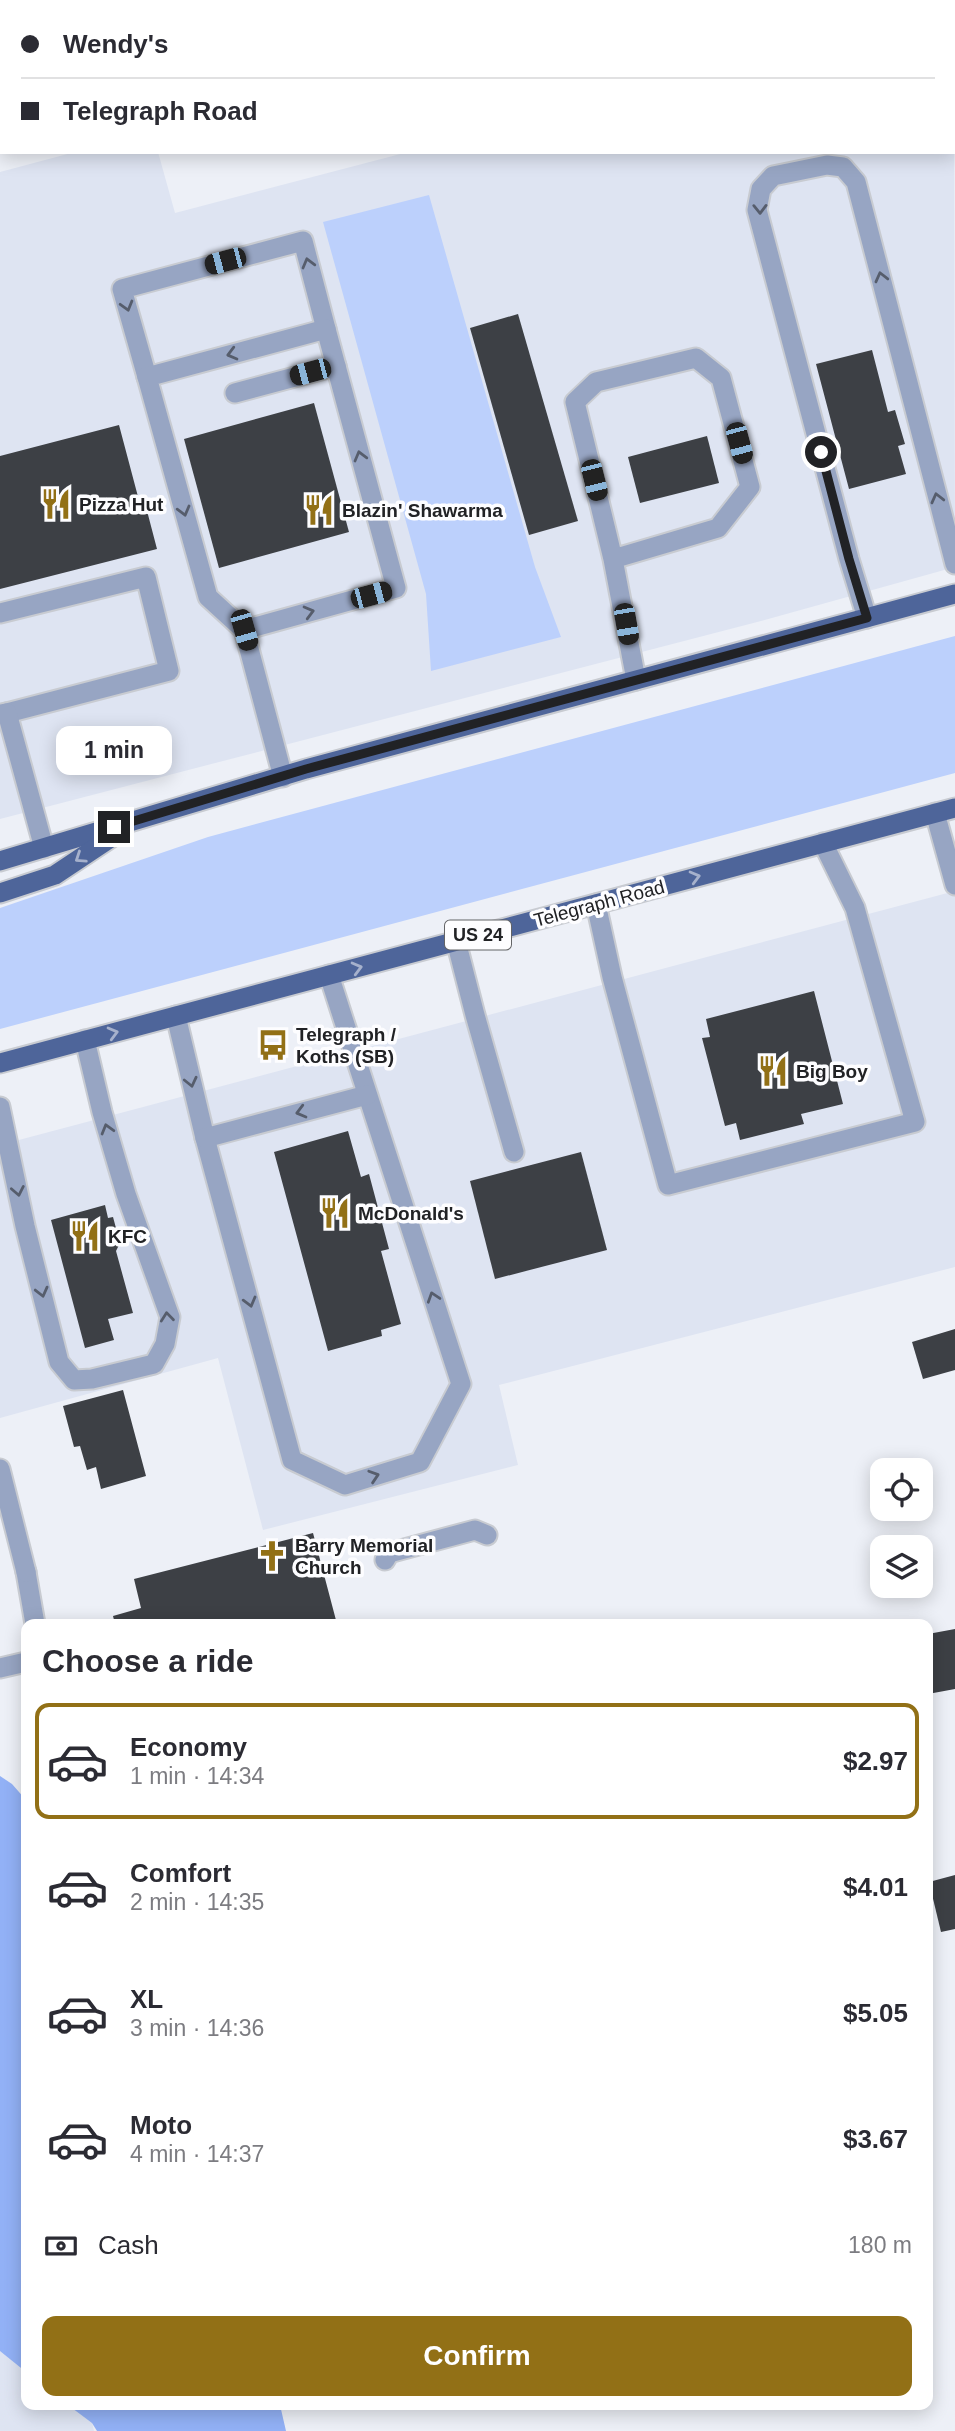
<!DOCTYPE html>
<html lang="en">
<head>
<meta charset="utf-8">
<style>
  body { margin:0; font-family:Helvetica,sans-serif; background:#f2f2f3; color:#2b2b33; height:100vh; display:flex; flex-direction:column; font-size:26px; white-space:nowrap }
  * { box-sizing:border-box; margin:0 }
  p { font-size:23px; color:#7c7c81 }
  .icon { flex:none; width:38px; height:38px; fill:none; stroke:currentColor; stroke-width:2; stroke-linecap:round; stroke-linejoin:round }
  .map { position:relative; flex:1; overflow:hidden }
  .panel { position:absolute; left:21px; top:1619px; width:912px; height:791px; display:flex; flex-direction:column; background:#fff; border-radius:14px; box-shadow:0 4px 18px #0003 }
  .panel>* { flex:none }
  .top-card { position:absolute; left:0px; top:0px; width:956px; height:154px; box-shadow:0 4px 18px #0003; display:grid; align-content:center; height:154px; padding:0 21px; background:#fff }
  .controls { position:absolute; left:870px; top:1458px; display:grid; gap:14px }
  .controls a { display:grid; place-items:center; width:63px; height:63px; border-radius:14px; background:#fff; box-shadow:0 4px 18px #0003; font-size:35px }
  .end { position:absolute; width:32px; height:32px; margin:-16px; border:9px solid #212225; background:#fff; box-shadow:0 0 0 4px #fff }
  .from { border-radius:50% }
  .bubble { position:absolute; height:49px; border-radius:14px; background:#fff; box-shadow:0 4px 18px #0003; font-size:23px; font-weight:700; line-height:49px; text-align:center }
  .car { position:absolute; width:21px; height:42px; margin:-21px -10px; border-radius:9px; box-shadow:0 0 5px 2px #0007; background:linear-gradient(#222 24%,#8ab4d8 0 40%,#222 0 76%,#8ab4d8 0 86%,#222 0) }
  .top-card b { display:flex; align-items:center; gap:24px; height:66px; font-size:26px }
  .top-card b+b { border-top:2px solid #e1e1e2 }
  .top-card i { width:18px; height:18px; background:#2b2b33 }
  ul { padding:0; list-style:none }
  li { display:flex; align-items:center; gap:21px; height:116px; margin:0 14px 10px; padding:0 7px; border:4px solid transparent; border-radius:14px }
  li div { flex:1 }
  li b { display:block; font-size:26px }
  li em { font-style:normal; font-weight:700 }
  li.on { border-color:#927016 }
  li>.icon { width:63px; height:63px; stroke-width:1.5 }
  h2 { padding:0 21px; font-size:32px; line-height:84px }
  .pay { display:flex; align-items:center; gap:18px; height:77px; padding:0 21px; font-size:26px }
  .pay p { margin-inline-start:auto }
  .primary-button { display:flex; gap:14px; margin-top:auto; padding:14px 21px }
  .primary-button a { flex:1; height:80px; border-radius:14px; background:#927016; color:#fff; font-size:28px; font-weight:700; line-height:80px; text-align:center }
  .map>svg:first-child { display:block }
  .built { fill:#dee4f2 }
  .green { fill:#bcd0fc }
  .forest { fill:#92b1f6 }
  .building { fill:#3d4045 }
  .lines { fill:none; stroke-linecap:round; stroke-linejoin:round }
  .service-casing { stroke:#c8cbd1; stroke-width:23 }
  .minor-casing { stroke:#c8cbd1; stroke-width:23 }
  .primary-casing { stroke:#c8cbd1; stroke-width:23 }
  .service { stroke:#97a5c3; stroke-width:19 }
  .minor { stroke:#97a5c3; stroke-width:19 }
  .primary { stroke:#4e659a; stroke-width:19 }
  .oneway { stroke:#565d6c }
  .oneway2 { stroke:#a6b1cc }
  .route { stroke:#212225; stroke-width:9 }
  .labels { text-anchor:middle; stroke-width:7; stroke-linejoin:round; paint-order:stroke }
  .shield { fill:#fdfdff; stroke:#636466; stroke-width:2 }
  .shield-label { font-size:18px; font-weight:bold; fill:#212225 }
  .poi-label { font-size:19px; font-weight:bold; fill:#212225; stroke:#fdfdff; text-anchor:start }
  .street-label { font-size:19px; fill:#212225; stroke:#fdfdff }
</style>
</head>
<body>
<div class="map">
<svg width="955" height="2431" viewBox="0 0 955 2431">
  <rect width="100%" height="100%" fill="#edf0f7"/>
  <!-- built -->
  <g class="built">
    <path d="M954,11L955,567L761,621L0,819V172L75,152H158L175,213L408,152H954Z"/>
    <path d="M955,891V1267L499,1385L518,1465L263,1530L218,1358L0,1418V1145Z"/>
    <path d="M0,2043L26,2151V2404L88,2405L94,2431H0Z"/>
  </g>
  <!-- green -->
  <g class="green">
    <path d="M429,195L535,567L561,637L431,671L426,594L323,222Z"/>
    <path d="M955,636V773L0,1029V908L208,837Z"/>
  </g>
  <!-- forest -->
  <g class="forest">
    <path d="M0,1776L12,1784L26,1800V2372L0,2351Z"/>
    <path d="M68,2405H280L286,2431H97L92,2423Z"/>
  </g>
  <!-- building -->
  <g class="building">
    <path d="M518,314L578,521L529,535L470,328Z"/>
    <path d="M872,350L888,412L895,410L905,444L898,446L906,474L849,489L816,364Z"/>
    <path d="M314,403L349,532L219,568L184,439Z"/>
    <path d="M119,425L141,508L146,507L157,549L0,589V456Z"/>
    <path d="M707,436L719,483L640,503L628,457Z"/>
    <path d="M814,991L843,1104L801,1114L804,1124L740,1140L736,1123L725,1126L702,1038L710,1037L706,1019Z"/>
    <path d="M348,1131L361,1177L369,1174L389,1249L381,1251L401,1324L381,1330L382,1336L328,1351L274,1152Z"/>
    <path d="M581,1152L607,1250L495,1279L470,1181Z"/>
    <path d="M105,1205L108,1218L113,1217L120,1243L116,1251L133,1313L108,1319L114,1340L85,1348L51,1220Z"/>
    <path d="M955,1329V1370L923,1379L912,1342Z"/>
    <path d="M123,1390L146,1476L101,1489L96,1467L87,1470L80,1446L74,1447L63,1406Z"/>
    <path d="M313,1533L337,1624H115L113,1616L141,1608L134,1579Z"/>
    <path d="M955,1629V1689L928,1694V1634Z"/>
    <path d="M955,1875V1929L941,1932L929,1882Z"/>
  </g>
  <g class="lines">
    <defs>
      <g id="service">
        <path d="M147,377L122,289L303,241L326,329"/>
        <path d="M235,393L336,366"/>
        <path d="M613,559L718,528L750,487L721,378L696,358L596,382L575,402L613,559L636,680"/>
        <path d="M0,613L146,577L169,671L7,713"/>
        <path d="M867,618L849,559L757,210L761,189L773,176L827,165L843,167L856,182L955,564"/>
        <path d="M244,630L396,588L326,329L147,377L208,597L244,630L283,777"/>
        <path d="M0,714L7,713L44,848"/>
        <path d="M596,904L612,977L668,1185L915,1122L855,908L823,843"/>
        <path d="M456,941L475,1015L514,1152"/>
        <path d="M176,1016L205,1138L292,1460L345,1485L420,1462L461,1384L329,975"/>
        <path d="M0,1107L25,1226L59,1362L74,1380L92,1379L154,1364L165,1344L170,1317L126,1194L102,1112L85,1040"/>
        <path d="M205,1138L367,1095"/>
        <path d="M385,1560L389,1553L475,1530L487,1535"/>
        <path d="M26,1572L35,1624"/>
        <path d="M0,1668L26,1662"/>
      </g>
      <g id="minor">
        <path d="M955,0V1"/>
        <path d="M935,813L955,885"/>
        <path d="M0,1469L26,1572"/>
      </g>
      <g id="primary">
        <path d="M0,861L306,769L955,594"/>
        <path d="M0,893L55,875L121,831"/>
        <path d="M0,1063L955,808"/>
      </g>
    </defs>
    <!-- service casing -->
    <use href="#service" class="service-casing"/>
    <!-- minor casing -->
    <use href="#minor" class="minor-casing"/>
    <!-- primary casing -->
    <use href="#primary" class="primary-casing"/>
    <!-- service -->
    <use href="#service" class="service"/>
    <!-- minor -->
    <use href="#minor" class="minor"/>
    <!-- primary -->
    <use href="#primary" class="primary"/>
  </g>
  <!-- one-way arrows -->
  <defs><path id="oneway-chevron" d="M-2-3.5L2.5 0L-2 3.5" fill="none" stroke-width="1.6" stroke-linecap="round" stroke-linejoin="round" transform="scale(1.75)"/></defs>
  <g class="oneway">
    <use href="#oneway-chevron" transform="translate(760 209) rotate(89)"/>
    <use href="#oneway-chevron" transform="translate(308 263) rotate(-105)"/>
    <use href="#oneway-chevron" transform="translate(881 277) rotate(-104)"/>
    <use href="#oneway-chevron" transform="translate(127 306) rotate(74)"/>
    <use href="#oneway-chevron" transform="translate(232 354) rotate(165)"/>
    <use href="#oneway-chevron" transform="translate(360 456) rotate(-105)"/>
    <use href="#oneway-chevron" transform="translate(937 498) rotate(-104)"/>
    <use href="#oneway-chevron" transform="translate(184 511) rotate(75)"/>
    <use href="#oneway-chevron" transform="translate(309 612) rotate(-15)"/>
    <use href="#oneway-chevron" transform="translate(191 1082) rotate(77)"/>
    <use href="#oneway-chevron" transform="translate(301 1112) rotate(165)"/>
    <use href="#oneway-chevron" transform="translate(107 1129) rotate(-106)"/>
    <use href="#oneway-chevron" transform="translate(18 1191) rotate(79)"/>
    <use href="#oneway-chevron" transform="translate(42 1292) rotate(76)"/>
    <use href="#oneway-chevron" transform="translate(433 1297) rotate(-108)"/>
    <use href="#oneway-chevron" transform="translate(250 1302) rotate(75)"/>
    <use href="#oneway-chevron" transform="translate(167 1317) rotate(-96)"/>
    <use href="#oneway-chevron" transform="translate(374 1476) rotate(-18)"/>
  </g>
  <g class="oneway2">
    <use href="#oneway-chevron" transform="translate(80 858) rotate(146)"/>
    <use href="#oneway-chevron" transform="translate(695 877) rotate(-15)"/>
    <use href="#oneway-chevron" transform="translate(357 968) rotate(-15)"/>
    <use href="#oneway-chevron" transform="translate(113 1033) rotate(-15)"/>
  </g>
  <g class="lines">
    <!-- route -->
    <path class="route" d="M114,827L306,769L867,618L849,559L821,452"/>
  </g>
  <!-- icons -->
  <defs>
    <symbol id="restaurant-bare" viewBox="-9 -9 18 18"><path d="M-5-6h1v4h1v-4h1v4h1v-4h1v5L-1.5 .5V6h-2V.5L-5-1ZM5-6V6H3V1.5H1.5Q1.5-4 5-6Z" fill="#927016" stroke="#fdfdff" stroke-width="2.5" paint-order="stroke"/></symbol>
    <symbol id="bus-bare" viewBox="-9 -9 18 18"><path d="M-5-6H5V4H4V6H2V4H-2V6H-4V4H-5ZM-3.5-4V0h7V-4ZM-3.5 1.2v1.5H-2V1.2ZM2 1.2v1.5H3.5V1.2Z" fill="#927016" stroke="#fdfdff" stroke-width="2.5" paint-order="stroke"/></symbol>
    <symbol id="church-bare" viewBox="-9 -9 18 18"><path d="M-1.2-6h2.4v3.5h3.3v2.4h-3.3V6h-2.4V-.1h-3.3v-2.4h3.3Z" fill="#927016" stroke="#fdfdff" stroke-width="2.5" paint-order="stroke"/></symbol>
  </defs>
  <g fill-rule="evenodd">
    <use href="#restaurant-bare" x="34" y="482" width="44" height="44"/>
    <use href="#restaurant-bare" x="297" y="488" width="44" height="44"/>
    <use href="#bus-bare" x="251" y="1023" width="44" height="44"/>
    <use href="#restaurant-bare" x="751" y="1049" width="44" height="44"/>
    <use href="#restaurant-bare" x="313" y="1191" width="44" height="44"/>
    <use href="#restaurant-bare" x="63" y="1214" width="44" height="44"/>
    <use href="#church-bare" x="250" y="1534" width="44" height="44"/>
  </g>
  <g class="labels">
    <!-- shield labels -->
    <rect class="shield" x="445" y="920.5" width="66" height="29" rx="5"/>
    <g class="shield-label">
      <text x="478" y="941">US 24</text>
    </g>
    <!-- poi labels -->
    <g class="poi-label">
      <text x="79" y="511">Pizza Hut</text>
      <text x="342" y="517">Blazin' Shawarma</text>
      <text x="296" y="1041">Telegraph /<tspan x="296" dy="22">Koths (SB)</tspan></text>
      <text x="796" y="1078">Big Boy</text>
      <text x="358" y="1220">McDonald's</text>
      <text x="108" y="1243">KFC</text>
      <text x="295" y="1552">Barry Memorial<tspan x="295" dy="22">Church</tspan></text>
    </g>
    <!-- street labels -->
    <g class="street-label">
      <text transform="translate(599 903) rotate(-15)" y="7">Telegraph Road</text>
    </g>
  </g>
</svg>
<div class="controls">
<a><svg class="icon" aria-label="locate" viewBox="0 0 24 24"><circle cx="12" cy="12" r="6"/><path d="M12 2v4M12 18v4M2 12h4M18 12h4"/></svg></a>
<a><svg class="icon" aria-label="layers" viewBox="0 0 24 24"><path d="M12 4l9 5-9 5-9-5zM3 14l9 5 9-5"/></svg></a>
</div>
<i class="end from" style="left:821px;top:452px"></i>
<i class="end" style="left:114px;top:827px"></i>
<div class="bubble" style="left:56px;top:726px;width:116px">1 min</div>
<i class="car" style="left:225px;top:261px;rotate:255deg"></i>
<i class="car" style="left:310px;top:372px;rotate:255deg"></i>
<i class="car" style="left:739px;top:443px;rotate:165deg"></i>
<i class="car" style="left:594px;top:480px;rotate:166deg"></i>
<i class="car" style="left:371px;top:595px;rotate:75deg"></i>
<i class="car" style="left:626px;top:624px;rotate:170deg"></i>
<i class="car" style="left:244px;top:630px;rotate:164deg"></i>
<div class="top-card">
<b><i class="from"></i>Wendy's</b>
<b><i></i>Telegraph Road</b>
</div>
<section class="panel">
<h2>Choose a ride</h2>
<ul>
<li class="on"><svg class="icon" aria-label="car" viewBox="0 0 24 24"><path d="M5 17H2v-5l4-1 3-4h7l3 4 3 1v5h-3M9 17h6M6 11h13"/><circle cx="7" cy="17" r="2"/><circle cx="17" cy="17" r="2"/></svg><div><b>Economy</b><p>1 min · 14:34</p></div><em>$2.97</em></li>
<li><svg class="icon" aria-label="car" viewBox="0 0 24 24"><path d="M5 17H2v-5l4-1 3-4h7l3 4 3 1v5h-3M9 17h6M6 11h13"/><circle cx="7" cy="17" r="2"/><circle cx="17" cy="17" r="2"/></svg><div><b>Comfort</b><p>2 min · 14:35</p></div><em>$4.01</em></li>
<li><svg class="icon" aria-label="car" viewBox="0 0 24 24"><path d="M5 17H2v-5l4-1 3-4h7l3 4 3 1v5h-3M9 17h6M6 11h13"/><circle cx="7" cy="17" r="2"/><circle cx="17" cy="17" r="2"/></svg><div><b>XL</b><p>3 min · 14:36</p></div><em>$5.05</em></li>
<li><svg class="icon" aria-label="car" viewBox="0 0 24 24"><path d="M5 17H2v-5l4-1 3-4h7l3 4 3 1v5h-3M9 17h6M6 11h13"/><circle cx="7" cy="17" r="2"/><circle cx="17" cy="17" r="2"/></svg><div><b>Moto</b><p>4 min · 14:37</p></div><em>$3.67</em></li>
</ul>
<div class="pay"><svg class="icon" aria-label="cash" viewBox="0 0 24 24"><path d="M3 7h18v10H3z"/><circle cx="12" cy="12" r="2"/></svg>Cash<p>180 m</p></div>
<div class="primary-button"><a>Confirm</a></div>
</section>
</div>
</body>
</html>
